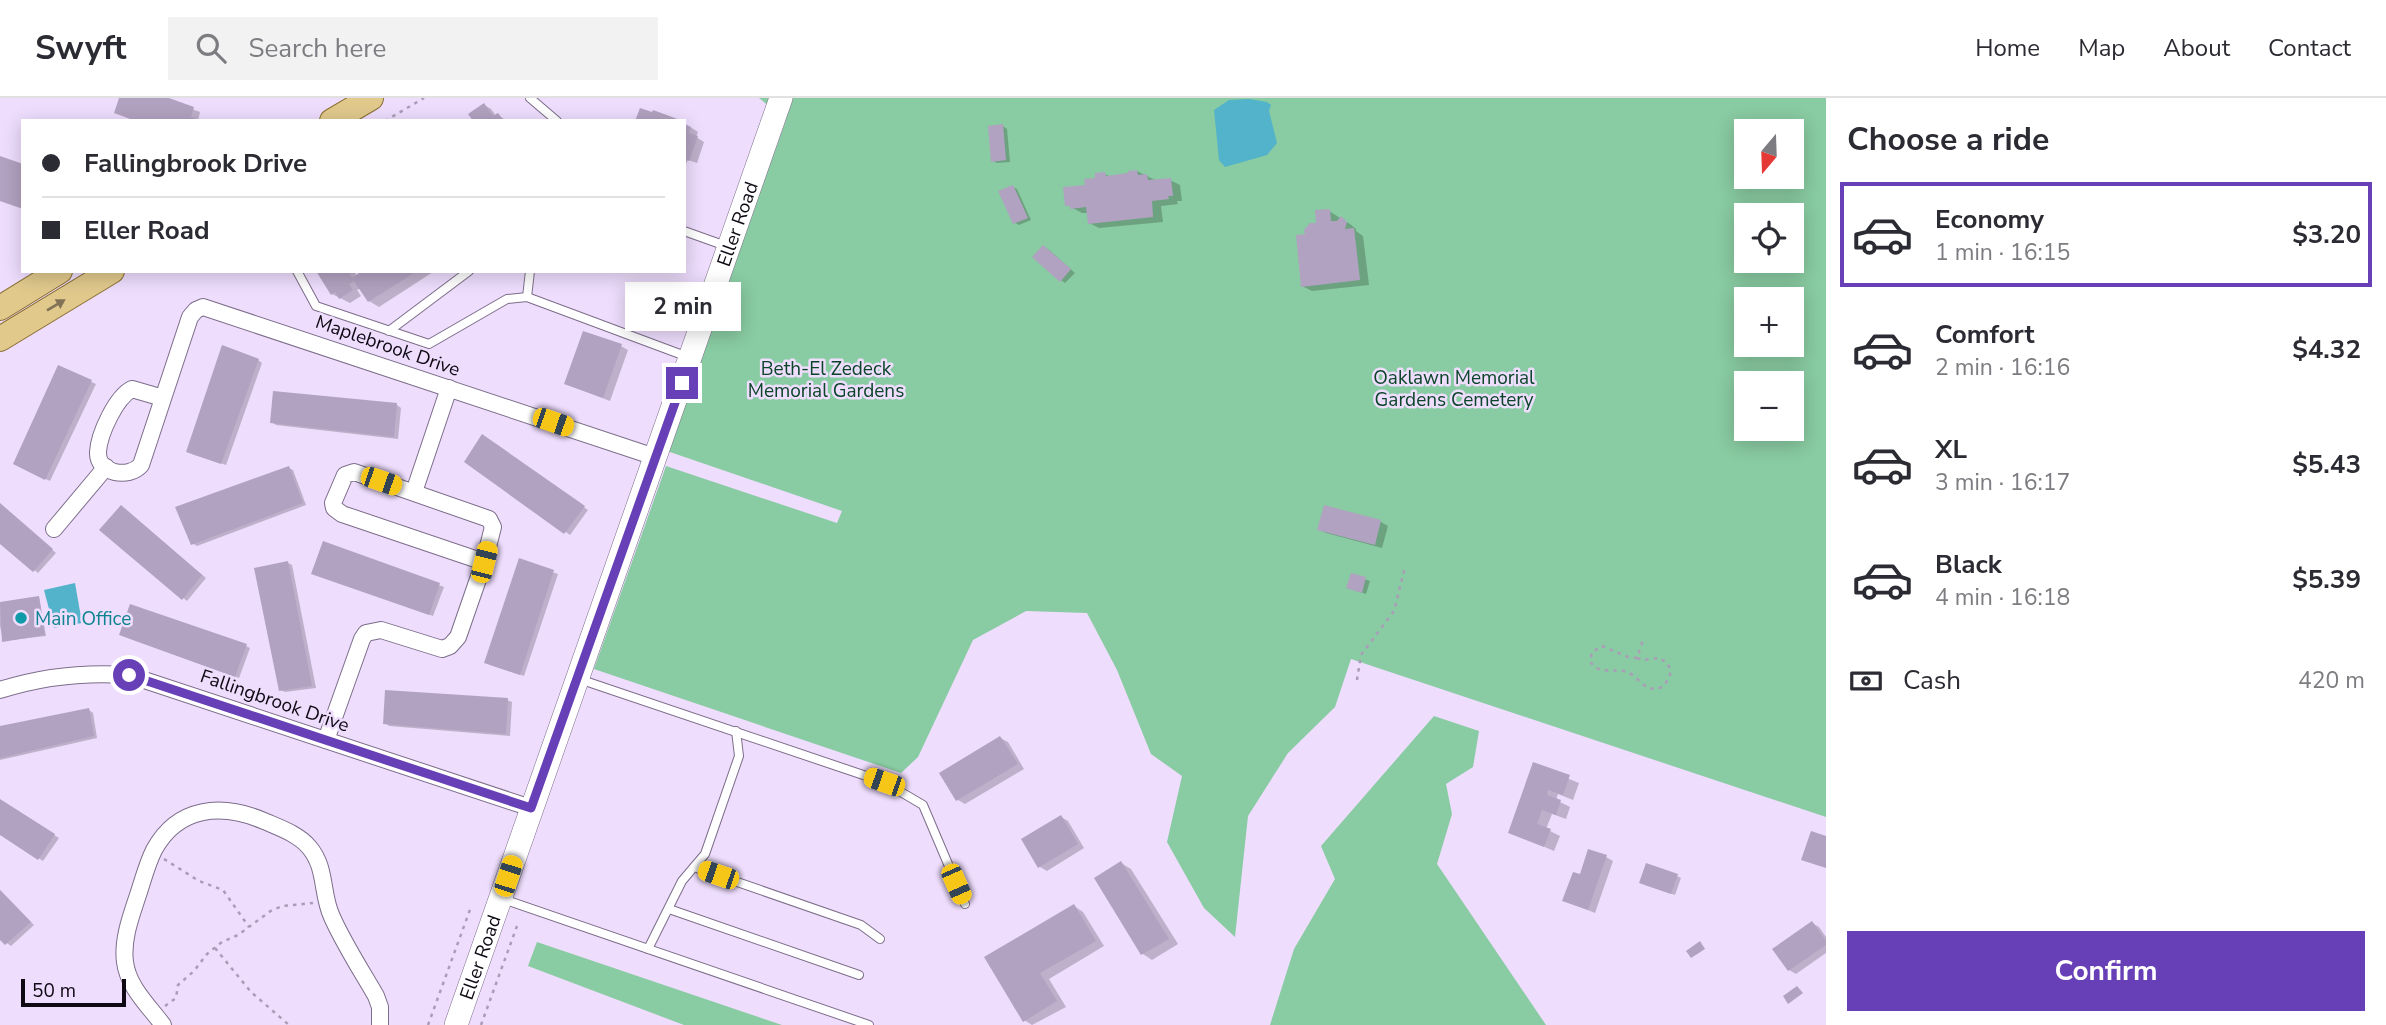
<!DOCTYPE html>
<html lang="en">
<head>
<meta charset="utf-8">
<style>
  body { margin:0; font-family:"Nunito Sans",sans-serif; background:#f2f2f3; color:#2b2b33; height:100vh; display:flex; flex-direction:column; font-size:26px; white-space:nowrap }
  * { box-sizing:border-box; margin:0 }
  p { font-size:23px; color:#7c7c81 }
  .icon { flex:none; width:38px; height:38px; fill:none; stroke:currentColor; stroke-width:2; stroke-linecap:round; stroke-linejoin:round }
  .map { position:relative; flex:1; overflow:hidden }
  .panel { display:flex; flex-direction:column; background:#fff; width:560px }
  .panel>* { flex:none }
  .banner { position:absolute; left:21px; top:21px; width:665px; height:154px; border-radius:0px; box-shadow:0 4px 18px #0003; display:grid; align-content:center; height:154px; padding:0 21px; background:#fff }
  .needle { width:46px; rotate:199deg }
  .controls { position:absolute; left:1734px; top:21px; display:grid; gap:14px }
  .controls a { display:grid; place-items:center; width:70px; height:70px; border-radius:0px; background:#fff; box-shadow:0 4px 18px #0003; font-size:35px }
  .scale { position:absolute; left:21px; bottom:18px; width:105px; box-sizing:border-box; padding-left:7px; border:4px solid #0e0913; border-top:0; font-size:19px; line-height:24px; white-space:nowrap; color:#0e0913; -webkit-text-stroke:5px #eeddfd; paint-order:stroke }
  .end { position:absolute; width:32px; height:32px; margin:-16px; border:9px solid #6740b8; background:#fff; box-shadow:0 0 0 4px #fff }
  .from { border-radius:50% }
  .bubble { position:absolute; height:49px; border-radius:0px; background:#fff; box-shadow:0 4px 18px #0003; font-size:23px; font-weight:700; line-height:49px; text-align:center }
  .car { position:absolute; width:21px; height:42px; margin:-21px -10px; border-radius:9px; box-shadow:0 0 5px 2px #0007; background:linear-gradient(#f5c518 24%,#345 0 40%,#f5c518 0 76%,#345 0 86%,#f5c518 0) }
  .banner b { display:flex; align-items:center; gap:24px; height:66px; font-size:26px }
  .banner b+b { border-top:2px solid #e1e1e2 }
  .banner i { width:18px; height:18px; background:#2b2b33 }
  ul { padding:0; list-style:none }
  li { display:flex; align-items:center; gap:21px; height:105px; margin:0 14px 10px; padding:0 7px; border:4px solid transparent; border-radius:0px }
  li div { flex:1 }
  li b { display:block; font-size:26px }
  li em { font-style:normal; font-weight:700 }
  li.selected { border-color:#6740b8 }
  li>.icon { width:63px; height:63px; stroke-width:1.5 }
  h2 { padding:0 21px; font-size:32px; line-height:84px }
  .pay { display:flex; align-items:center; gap:18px; height:77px; padding:0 21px; font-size:26px }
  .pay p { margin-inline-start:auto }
  .action { display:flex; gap:14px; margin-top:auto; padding:14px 21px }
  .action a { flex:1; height:80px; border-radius:0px; background:#6740b8; color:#fff; font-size:28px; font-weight:700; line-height:80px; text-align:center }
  header { display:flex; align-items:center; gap:42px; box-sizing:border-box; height:98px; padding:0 35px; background:#fff; border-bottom:2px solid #e1e1e2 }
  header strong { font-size:33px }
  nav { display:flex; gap:38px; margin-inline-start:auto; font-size:24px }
  .search { width:490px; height:63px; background:#f2f2f3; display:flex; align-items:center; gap:18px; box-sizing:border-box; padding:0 24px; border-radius:0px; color:#7c7c81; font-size:26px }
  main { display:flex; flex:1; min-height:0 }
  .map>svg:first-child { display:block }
  .green { fill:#89cba2; fill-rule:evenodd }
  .water { fill:#52b3cb }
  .shadow { fill:#0003 }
  .building { fill:#b2a2c1 }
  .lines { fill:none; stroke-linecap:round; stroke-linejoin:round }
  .lane-casing { stroke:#7c6d8a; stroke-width:10 }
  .street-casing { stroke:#7c6d8a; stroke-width:18 }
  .secondary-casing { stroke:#7c6d8a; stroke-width:24 }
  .primary-casing { stroke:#8a6e30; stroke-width:26 }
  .path { stroke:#ab9db7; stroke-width:2.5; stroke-dasharray:3.5 5; stroke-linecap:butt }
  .lane { stroke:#fff; stroke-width:8 }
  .street { stroke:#fff; stroke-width:16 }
  .secondary { stroke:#fff; stroke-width:23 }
  .primary { stroke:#e1c98c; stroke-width:24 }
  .oneway { fill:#827356 }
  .route { stroke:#6740b8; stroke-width:9 }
  .culture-dot { fill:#0f9aa8; stroke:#eeddfd; stroke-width:2.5 }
  .labels { text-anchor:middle; stroke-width:5; stroke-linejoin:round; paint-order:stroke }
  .street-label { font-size:19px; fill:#0e0913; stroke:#eeddfd }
  .park-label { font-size:19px; fill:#0b4528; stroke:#eeddfd }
  .culture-label { font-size:19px; fill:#0d838f; stroke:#eeddfd; text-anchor:start }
</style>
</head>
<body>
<header>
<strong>Swyft</strong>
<div class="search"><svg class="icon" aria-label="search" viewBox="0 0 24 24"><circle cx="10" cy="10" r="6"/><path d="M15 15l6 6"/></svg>Search here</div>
<nav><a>Home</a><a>Map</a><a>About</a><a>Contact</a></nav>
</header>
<main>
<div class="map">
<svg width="1826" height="927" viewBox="0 0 1826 927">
  <rect width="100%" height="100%" fill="#eeddfd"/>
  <!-- green -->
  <g class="green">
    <path d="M759,0H1826V719L1351,561L1335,609L1288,655L1248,718L1235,839L1204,810L1167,744L1182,678L1151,656L1117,572L1087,515L1026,513L973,542L918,659L901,675L594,571L666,368L837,425L842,413L667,353L786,22ZM1746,33H1792V79H1746ZM1746,117H1792V163H1746ZM1746,201H1792V247H1746ZM1746,285H1792V331H1746Z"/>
    <path d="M1434,618L1479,633L1473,669L1446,686L1452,716L1437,766L1546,927H1270L1294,851L1335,781L1321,748Z"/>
    <path d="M537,844L782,927H684L528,868Z"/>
  </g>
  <!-- water -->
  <g class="water">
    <path d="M1249,1L1267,4L1271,7L1269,13L1277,45L1267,57L1225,69L1219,62L1214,12L1229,2Z"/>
    <path d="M75,485L82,525L54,530L44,492Z"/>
  </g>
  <!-- shadow -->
  <g class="shadow">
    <path d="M121,0H163L200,14L198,23H136L116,15Z"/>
    <path d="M484,7L491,11L496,18L498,17L507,23H475Z"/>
    <path d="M684,25L698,34L696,39L704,44L697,65L688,62L685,68Z"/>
    <path d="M1003,28L1007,31L1010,64L997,65L993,63Z"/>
    <path d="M1137,73L1157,83L1170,82L1180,87L1182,103H1177L1178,106L1161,108L1163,124L1099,130L1089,125L1088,115H1082L1067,107L1087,89L1105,76L1111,79Z"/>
    <path d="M1013,89L1017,91L1031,122L1019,127L1015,125Z"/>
    <path d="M1329,113L1350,126L1356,131V133L1363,138L1369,187L1312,193L1302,188L1307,138Z"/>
    <path d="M1048,151L1075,175L1065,185L1061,182Z"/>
    <path d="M318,173H355L356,179L364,173L433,174L379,209L369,203L361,190L357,192L361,198L350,205L332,196Z"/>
    <path d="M621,248L628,252L610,303L566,286Z"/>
    <path d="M258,262L262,265L226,367L192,356Z"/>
    <path d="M59,269L96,286L50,383L15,366Z"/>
    <path d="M397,307L401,310L398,341L276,327L272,324Z"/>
    <path d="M487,341L588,412L570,437L466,363Z"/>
    <path d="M289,370L293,372L306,407L197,448L192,445Z"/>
    <path d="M0,406L56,455L38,475L0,444Z"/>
    <path d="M1325,409L1381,424L1388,428L1382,450L1326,435L1319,431Z"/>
    <path d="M125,411L206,480L187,503L101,431Z"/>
    <path d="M324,445L444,489L433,518L317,477Z"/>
    <path d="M520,463L558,476L524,578L491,567Z"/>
    <path d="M288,465L292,467L316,590L285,594L281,592Z"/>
    <path d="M1352,477L1370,483L1366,496L1353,492Z"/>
    <path d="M39,499L46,538L3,543L0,528V505Z"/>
    <path d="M126,539L246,548L250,550L239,580Z"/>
    <path d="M507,602L512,604L510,638L389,628L385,625Z"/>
    <path d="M89,612L93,615L97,640L0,662V630Z"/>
    <path d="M1000,640L1008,644L1024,671L965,706L958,702L942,675Z"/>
    <path d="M1535,667L1579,685L1573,702L1558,696L1556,702L1570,709L1566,721L1552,716L1546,731L1560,738L1554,753L1510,734Z"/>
    <path d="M0,703L59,740L43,763L0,735Z"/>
    <path d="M1061,719L1068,723L1084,750L1047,773L1040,769Z"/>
    <path d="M1606,759L1613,763L1595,815L1565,803Z"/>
    <path d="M1121,765L1131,771L1178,846L1152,862L1143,856L1096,781Z"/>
    <path d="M1677,778L1681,780L1675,797L1645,787Z"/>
    <path d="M0,792L34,827L11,848L0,840Z"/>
    <path d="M1074,808L1083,814L1104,848L1049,881L1066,909L1032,927L1024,922L986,859Z"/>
    <path d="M1812,825L1819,829L1826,839V855L1796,876L1789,872Z"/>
  </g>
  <!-- building -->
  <g class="building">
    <path d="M119,0H169L194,9L191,19L195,20L194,23H136L114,15Z"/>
    <path d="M484,5L493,18L498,15L504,23H473L468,16Z"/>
    <path d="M640,10L652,14L653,12L683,23H635Z"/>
    <path d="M684,26L691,29L689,35L698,38L689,63L684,61Z"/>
    <path d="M1003,26L1006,62L991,64L988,28Z"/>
    <path d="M0,58L23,66V111L0,103Z"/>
    <path d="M1137,72L1138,77L1147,76L1148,82L1171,80L1173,98H1168L1169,101L1152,103L1153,119L1088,126L1086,109L1070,111V108H1065L1063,89L1085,87L1084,81L1095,80V75L1105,74L1106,78L1128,75V73Z"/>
    <path d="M1013,87L1028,120L1013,126L998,93Z"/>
    <path d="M1330,111L1331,123H1337L1341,118L1347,124L1345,131L1354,130L1360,182L1301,189L1296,137L1305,136L1304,132L1310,125H1316L1315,112Z"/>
    <path d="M1043,147L1071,171L1060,184L1032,159Z"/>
    <path d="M316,173H348L352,180L362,173H417L368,204L354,183L349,186L353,192L339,201L335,194L331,197Z"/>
    <path d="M583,233L622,246L603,300L564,286Z"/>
    <path d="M222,247L259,261L221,366L186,354Z"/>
    <path d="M58,267L92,282L45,382L13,366Z"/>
    <path d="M273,293L397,305L394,339L270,325Z"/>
    <path d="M482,336L585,408L564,436L464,364Z"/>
    <path d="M289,368L303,405L191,447L175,409Z"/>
    <path d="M0,405L53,451L33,474L0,446Z"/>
    <path d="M121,407L202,477L182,502L99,432Z"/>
    <path d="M1324,407L1381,422L1375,447L1317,432Z"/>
    <path d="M323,443L440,485L429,517L311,476Z"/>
    <path d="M519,460L554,472L520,577L484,565Z"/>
    <path d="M288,463L312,588L279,593L254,470Z"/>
    <path d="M1351,475L1366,479L1362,495L1346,490Z"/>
    <path d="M39,498L45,537L2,544L0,504Z"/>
    <path d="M130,506L247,546L235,579L119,537Z"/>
    <path d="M385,592L508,600L506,636L383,626Z"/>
    <path d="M89,610L94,638L0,660V628Z"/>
    <path d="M1000,638L1018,666L956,703L939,675Z"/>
    <path d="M1533,664L1570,677L1563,697L1548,692L1547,697L1561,702L1556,717L1542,712L1537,726L1551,731L1544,749L1508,735Z"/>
    <path d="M0,701L55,736L38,762L0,737Z"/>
    <path d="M1061,717L1078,746L1038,770L1021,741Z"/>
    <path d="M1811,733L1826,738V770L1801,762Z"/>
    <path d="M1588,751L1607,757L1588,812L1562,803L1573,774L1580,776Z"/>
    <path d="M1121,763L1169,841L1141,857L1094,780Z"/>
    <path d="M1646,765L1678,776L1671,796L1639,785Z"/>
    <path d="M0,792L31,824L5,847L0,842Z"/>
    <path d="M1074,806L1096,843L1040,875L1057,903L1023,924L984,859Z"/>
    <path d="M1812,823L1826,843V847L1788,873L1772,851Z"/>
    <path d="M1700,843L1705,851L1691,860L1686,853Z"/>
    <path d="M1797,888L1803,895L1788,906L1783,898Z"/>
  </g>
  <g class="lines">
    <defs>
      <g id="lane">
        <path d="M530,0L557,23"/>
        <path d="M684,133L726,148"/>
        <path d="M297,173L316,208L429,246L507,201L527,199L688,259"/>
        <path d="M527,199L530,173"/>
        <path d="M389,233L469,173"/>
        <path d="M579,581L884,684L923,707L965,806"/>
        <path d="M694,769L861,827L880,841"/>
        <path d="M503,801L869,927"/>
        <path d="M669,811L859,877"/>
        <path d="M648,851L682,783L705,756L739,658L736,633"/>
      </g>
      <g id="street">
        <path d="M163,300L132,291C116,299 99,336 98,354C97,376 129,381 141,367L190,219L196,212L203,209L655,359"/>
        <path d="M414,394L449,290"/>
        <path d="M54,431L106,369"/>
        <path d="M0,592C43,578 84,574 129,577L531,710"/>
        <path d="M326,642L362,541L366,535L381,532L442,551L450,548L458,539L484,464L493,429L489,421L354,374L345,377L333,405L334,410L342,416L484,464"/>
        <path d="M163,927C149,908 128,889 125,864C122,842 131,818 138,797C143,782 147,766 154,752C178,708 222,705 264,723C280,730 298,736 309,749C327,770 321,796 332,819C344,846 361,872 376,898L380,909V927"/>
      </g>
      <g id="secondary">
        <path id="s1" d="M456,927L781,0"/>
      </g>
      <g id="primary">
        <path d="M332,23L371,0"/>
        <path d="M0,210L60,173"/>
        <path d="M0,241L112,173"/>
      </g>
    </defs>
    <!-- lane casing -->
    <use href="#lane" class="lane-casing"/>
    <!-- street casing -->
    <use href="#street" class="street-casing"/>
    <!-- secondary casing -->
    <use href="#secondary" class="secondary-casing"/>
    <!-- primary casing -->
    <use href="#primary" class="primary-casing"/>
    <!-- path -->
    <g class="path">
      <path d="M385,23L424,0"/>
      <path d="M1637,560L1643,562L1659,560L1666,564L1671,572C1668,587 1658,597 1644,587C1639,584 1636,578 1631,576C1616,567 1600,580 1590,563L1592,554L1602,548L1628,559L1637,560L1643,542"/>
      <path d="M1357,582L1361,557L1394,513L1405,469"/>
      <path d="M164,761L199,783L223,792L249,829"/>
      <path d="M215,850L251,894L289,927"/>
      <path d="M165,908L176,900L178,887L194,873L207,856L222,844L238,837L272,812L283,808L313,805"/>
      <path d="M428,927L471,809"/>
      <path d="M481,927L517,828"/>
    </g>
    <!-- lane -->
    <use href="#lane" class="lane"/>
    <!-- street -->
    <use href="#street" class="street"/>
    <!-- secondary -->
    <use href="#secondary" class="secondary"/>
    <!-- primary -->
    <use href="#primary" class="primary"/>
  </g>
  <!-- one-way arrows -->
  <defs><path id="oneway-solid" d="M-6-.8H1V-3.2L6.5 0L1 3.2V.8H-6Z" transform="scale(1.75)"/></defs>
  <use class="oneway" href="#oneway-solid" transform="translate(56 207) rotate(-31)"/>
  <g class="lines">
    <!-- route -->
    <path class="route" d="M129,577L531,710L682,285"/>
  </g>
  <!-- markers -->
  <circle class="culture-dot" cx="21" cy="520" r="7"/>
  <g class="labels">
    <!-- street labels -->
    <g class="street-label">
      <text dy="7" stroke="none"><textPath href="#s1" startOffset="849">Eller Road</textPath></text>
      <text transform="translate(388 247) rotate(19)" y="7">Maplebrook Drive</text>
      <text transform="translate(275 602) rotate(19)" y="7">Fallingbrook Drive</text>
      <text dy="7" stroke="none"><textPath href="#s1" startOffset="72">Eller Road</textPath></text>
    </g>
    <!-- park labels -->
    <g class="park-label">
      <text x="826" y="277">Beth-El Zedeck<tspan x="826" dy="22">Memorial Gardens</tspan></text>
      <text x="1454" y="286">Oaklawn Memorial<tspan x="1454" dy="22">Gardens Cemetery</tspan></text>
    </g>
    <!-- culture labels -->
    <g class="culture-label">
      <text x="35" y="527">Main Office</text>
    </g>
  </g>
</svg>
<div class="controls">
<a><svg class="needle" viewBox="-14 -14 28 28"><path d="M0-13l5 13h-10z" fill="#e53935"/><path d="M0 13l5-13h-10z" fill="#7c7c81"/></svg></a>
<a><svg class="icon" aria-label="locate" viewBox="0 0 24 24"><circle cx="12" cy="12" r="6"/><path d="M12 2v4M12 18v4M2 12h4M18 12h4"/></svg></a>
<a>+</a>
<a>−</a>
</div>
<div class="scale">50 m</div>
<i class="end from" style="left:129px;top:577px"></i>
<i class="end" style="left:682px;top:285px"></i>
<div class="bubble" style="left:625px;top:184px;width:116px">2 min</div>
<i class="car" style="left:553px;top:324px;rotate:109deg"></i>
<i class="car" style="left:381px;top:383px;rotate:109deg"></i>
<i class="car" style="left:484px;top:464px;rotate:14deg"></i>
<i class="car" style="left:884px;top:684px;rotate:289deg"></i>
<i class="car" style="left:718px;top:777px;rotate:289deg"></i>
<i class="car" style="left:508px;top:778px;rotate:18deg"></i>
<i class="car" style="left:956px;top:786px;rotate:156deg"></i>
<div class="banner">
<b><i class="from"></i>Fallingbrook Drive</b>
<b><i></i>Eller Road</b>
</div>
</div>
<section class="panel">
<h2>Choose a ride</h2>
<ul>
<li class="selected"><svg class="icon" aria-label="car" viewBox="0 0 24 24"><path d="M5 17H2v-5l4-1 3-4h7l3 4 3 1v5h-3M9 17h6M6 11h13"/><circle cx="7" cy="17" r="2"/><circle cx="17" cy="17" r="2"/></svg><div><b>Economy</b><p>1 min · 16:15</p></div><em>$3.20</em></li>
<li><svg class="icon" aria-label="car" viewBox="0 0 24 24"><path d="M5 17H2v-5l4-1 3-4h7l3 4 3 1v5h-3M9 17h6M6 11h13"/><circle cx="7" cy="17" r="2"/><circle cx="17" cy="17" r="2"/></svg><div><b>Comfort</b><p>2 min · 16:16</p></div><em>$4.32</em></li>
<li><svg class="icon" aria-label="car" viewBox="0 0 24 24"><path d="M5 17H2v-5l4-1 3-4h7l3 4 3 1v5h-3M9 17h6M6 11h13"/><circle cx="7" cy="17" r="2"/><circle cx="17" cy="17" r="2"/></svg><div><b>XL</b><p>3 min · 16:17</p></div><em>$5.43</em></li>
<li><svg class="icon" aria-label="car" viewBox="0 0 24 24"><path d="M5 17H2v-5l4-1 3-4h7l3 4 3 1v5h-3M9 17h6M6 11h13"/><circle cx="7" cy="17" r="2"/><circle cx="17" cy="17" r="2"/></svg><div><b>Black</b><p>4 min · 16:18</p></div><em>$5.39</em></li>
</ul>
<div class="pay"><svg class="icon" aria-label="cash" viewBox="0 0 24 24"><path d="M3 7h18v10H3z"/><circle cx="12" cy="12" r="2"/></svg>Cash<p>420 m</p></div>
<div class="action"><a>Confirm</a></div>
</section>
</main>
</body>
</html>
